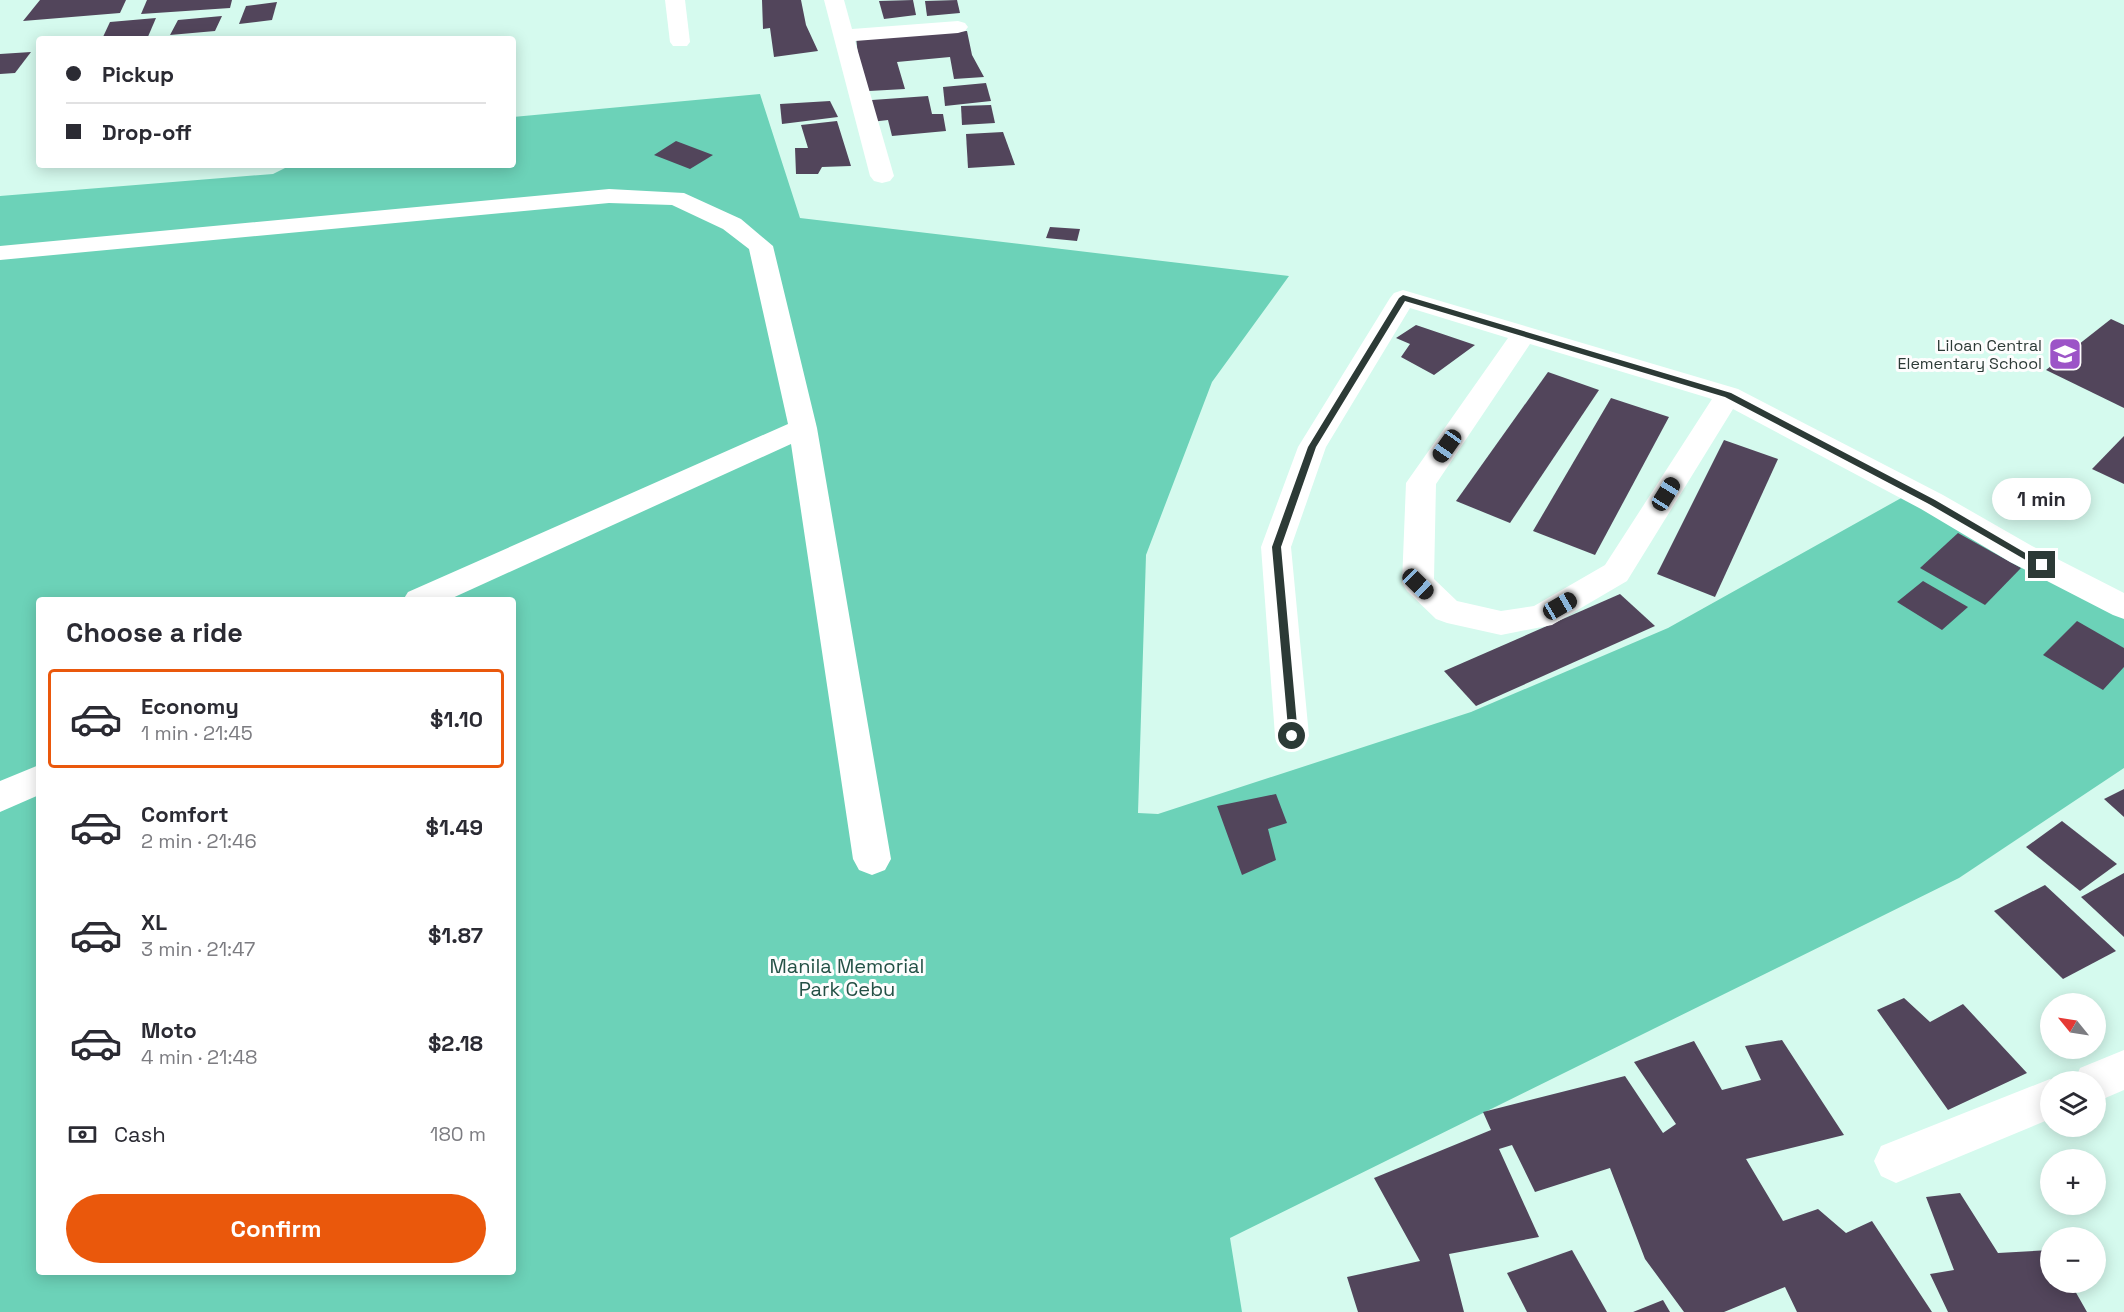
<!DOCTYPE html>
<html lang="en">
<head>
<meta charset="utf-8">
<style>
  body { margin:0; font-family:"Space Grotesk",sans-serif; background:#f2f2f3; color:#2b2b33; height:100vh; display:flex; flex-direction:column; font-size:22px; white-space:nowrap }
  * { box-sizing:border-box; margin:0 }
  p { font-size:20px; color:#7c7c81 }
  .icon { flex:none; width:33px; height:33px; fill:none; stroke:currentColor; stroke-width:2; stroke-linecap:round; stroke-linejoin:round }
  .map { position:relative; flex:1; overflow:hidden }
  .side { position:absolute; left:36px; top:597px; width:480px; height:678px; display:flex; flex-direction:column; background:#fff; border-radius:6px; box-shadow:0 3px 15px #0003 }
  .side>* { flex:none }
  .banner { position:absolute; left:36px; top:36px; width:480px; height:132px; border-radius:6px; box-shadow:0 3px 15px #0003; display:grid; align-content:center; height:132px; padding:0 30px; background:#fff }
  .needle { width:39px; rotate:300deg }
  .buttons { position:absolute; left:2040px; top:993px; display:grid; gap:12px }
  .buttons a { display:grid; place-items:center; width:66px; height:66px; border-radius:50%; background:#fff; box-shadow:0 3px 15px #0003; font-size:30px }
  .end { position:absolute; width:27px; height:27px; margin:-14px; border:8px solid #2c3a36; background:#fff; box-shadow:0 0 0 3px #fff }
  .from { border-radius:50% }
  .bubble { position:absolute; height:42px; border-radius:21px; background:#fff; box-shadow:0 3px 15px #0003; font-size:20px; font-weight:800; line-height:42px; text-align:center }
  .car { position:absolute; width:18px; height:36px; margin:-18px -9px; border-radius:8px; box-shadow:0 0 4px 2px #0007; background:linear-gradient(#222 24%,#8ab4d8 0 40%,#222 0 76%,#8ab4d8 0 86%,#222 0) }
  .banner b { display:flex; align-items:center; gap:21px; height:57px; font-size:22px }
  .banner b+b { border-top:2px solid #e1e1e2 }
  .banner i { width:15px; height:15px; background:#2b2b33 }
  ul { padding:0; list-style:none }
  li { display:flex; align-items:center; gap:18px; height:99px; margin:0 12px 9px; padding:0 18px; border:3px solid transparent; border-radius:6px }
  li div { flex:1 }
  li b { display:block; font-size:22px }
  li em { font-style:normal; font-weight:800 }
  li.on { border-color:#ea580c }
  li>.icon { width:54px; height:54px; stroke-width:1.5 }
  h2 { padding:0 30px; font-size:27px; line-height:72px }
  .pay { display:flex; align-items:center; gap:15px; height:66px; padding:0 30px; font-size:22px }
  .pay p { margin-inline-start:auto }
  .button { display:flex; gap:12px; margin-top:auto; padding:12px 30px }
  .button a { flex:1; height:69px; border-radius:36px; background:#ea580c; color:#fff; font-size:24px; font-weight:800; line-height:69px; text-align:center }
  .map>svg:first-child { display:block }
  .green { fill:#6cd2b8; fill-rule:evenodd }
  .building { fill:#52455b }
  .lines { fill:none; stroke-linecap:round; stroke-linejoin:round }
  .minor { fill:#fff; fill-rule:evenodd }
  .route { fill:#2c3a36 }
  .labels { text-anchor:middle; stroke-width:6; stroke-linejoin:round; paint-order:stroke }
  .poi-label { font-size:16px; fill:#2c3a36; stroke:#fdfdfd; text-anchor:end }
  .near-park-label { font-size:20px; fill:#245146; stroke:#fdfdfd }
</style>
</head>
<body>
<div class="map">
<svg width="2124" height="1312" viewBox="0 0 2124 1312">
  <rect width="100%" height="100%" fill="#d5faee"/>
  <!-- green -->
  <path class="green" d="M760,94L800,218L1289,276L1212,382L1146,555L1138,813L1158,814L1471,712L1668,628L1903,497L2124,614V768L1959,878L1230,1238L1242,1312H0V196L273,174L291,165H513V117ZM39,600H513V1272H39Z"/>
  <!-- building -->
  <g class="building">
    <path d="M40,0H126L120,13L23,21Z"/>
    <path d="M147,0H232L230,8L141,14Z"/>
    <path d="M762,0H801L806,25L818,51L774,57L770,28L763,29Z"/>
    <path d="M913,0L916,15L884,19L879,1Z"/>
    <path d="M957,0L960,13L927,16L925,1Z"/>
    <path d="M277,2L272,20L239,24L246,6Z"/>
    <path d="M222,16L215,31L170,35L178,20Z"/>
    <path d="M156,18L147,39H102L110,22Z"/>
    <path d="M967,31L972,55L984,77L954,79L950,57L897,62L905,89L869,91L859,65L856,37Z"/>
    <path d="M31,52L15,73L0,74V54Z"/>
    <path d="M986,83L991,101L945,106L943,87Z"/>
    <path d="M928,96L932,114H943L946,131L892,136L888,120L871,122L872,100Z"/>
    <path d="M830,101L838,117L782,124L780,104Z"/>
    <path d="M991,105L995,123L962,125L961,106Z"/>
    <path d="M837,121L851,166L822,167L818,174H796L795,148H808L801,125Z"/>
    <path d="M1003,132L1015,165L968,168L966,134Z"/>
    <path d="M676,141L713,155L690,169L654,155Z"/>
    <path d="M1050,227L1080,229L1077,241L1046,238Z"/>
    <path d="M2111,319L2124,325V408L2046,370Z"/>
    <path d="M1416,325L1475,345L1434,375L1401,357L1410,344L1396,338Z"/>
    <path d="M1548,372L1599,390L1510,523L1456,501Z"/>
    <path d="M1611,398L1669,417L1595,555L1533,531Z"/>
    <path d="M2124,436V484L2092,469Z"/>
    <path d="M1724,440L1778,459L1715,597L1657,574Z"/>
    <path d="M1958,533L2021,568L1985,605L1920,568Z"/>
    <path d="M1923,581L1968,607L1942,630L1897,602Z"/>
    <path d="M1620,594L1655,626L1476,706L1444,671Z"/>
    <path d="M2077,621L2124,648V667L2103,690L2043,655Z"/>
    <path d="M2124,789V817L2104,799Z"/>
    <path d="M1276,794L1287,823L1268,829L1276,860L1242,875L1217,806Z"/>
    <path d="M2062,821L2117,864L2080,891L2026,847Z"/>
    <path d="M2124,873V937L2081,897Z"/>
    <path d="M2045,885L2116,951L2063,979L1994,911Z"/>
    <path d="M1904,998L1930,1022L1963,1004L2027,1073L1948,1110L1877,1010Z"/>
    <path d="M1782,1040L1844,1135L1746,1159L1783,1221L1818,1209L1846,1233L1872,1221L1932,1312H1797L1785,1287L1724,1312H1684L1645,1259L1610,1168L1535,1192L1512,1145L1499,1149L1539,1237L1449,1254L1464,1312H1358L1347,1277L1420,1261L1374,1178L1491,1130L1483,1112L1625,1076L1663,1133L1676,1124L1634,1062L1694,1041L1722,1090L1761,1080L1745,1046Z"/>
    <path d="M1960,1193L1998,1253L2050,1250V1282H2070L2087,1312H1948L1930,1274L1954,1270L1926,1197Z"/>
    <path d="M1572,1250L1607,1312H1527L1507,1273Z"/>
    <path d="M1663,1300L1670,1312H1633Z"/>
  </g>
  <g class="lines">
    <!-- minor -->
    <g class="minor">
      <path d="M665,0H685L690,42L687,46H673L670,42Z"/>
      <path d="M824,0H844L852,29L958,21L965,23L968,27L965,31L958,33L855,41L894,176L890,181L882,183L874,181L870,176Z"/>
      <path d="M609,189L684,193L741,219L773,246L817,428L891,859L885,870L872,875L859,870L853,859L791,444L448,600H403L408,592L788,424L749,249L723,229L672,205L609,203L0,260V246Z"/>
      <path d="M1403,290L1738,389L1943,495L2032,546L2124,593V619L2113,615L2010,562L1921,509L1733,409L1627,581L1552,625L1501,635L1447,623L1436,619L1407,591L1402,583L1406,483L1508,338L1410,308L1326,447L1291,547L1309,736L1304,746L1292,750L1280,746L1275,736L1261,547L1298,447L1390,298L1394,293ZM1530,344L1712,399L1605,565L1534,606L1501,611L1457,601L1434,579L1436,484Z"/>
      <path d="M39,765V795L0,812V781Z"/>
      <path d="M2124,1050V1090L2096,1102V1082H2074L2080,1068Z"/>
      <path d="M2050,1079L2057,1082H2050V1119L1896,1183L1881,1176L1874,1161L1881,1146Z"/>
    </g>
  </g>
  <!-- route -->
  <path class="route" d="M1403,295L1731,393L1935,500L2046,565L2042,568L2038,567L1929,504L1725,397L1405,301L1316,447L1281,547L1298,736L1292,740L1289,739L1272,547L1308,447L1399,298Z"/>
  <!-- icons -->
  <defs>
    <symbol id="school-square" viewBox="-11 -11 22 22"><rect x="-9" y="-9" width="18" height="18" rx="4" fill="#9c54c7" stroke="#fdfdfd"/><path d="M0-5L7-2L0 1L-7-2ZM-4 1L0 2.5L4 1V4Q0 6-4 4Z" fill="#fff"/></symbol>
  </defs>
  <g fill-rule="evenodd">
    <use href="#school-square" x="2046" y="335" width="38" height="38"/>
  </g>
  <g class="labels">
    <!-- poi labels -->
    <g class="poi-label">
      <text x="2042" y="351">Liloan Central<tspan x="2042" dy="18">Elementary School</tspan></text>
    </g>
    <!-- near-park labels -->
    <g class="near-park-label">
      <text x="847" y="973">Manila Memorial<tspan x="847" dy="23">Park Cebu</tspan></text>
    </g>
  </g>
</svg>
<div class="buttons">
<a><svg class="needle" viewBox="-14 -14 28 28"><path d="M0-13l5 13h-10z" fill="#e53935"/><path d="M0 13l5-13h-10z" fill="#7c7c81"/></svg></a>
<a><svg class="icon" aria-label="layers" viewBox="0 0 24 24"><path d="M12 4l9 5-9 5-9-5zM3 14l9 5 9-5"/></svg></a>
<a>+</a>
<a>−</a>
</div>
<i class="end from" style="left:1292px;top:736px"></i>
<i class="end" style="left:2042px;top:565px"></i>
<div class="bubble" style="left:1992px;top:478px;width:99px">1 min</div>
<i class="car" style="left:1447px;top:446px;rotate:215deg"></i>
<i class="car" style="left:1666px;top:494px;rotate:32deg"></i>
<i class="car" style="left:1418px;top:584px;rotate:134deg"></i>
<i class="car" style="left:1560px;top:606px;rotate:60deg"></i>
<div class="banner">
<b><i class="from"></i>Pickup</b>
<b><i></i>Drop-off</b>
</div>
<section class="side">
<h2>Choose a ride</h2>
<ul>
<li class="on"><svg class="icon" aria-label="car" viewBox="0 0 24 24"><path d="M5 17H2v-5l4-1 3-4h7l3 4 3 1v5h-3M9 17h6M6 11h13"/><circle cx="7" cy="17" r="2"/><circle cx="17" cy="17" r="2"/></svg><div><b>Economy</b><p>1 min · 21:45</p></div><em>$1.10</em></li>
<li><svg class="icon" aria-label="car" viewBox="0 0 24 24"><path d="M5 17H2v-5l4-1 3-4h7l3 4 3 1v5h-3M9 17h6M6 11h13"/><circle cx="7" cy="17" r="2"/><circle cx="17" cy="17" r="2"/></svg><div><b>Comfort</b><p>2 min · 21:46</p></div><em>$1.49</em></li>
<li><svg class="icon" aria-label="car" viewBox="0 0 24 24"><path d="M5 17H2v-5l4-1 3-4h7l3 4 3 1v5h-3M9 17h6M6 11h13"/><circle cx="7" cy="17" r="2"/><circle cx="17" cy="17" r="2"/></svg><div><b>XL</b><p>3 min · 21:47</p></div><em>$1.87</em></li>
<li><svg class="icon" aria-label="car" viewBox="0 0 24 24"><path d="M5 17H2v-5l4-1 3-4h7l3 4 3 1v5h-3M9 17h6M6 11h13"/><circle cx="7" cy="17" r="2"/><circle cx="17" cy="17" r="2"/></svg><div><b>Moto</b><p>4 min · 21:48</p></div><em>$2.18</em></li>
</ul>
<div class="pay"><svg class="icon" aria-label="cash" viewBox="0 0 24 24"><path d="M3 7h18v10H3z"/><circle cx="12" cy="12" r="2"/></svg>Cash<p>180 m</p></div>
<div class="button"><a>Confirm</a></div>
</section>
</div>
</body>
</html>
